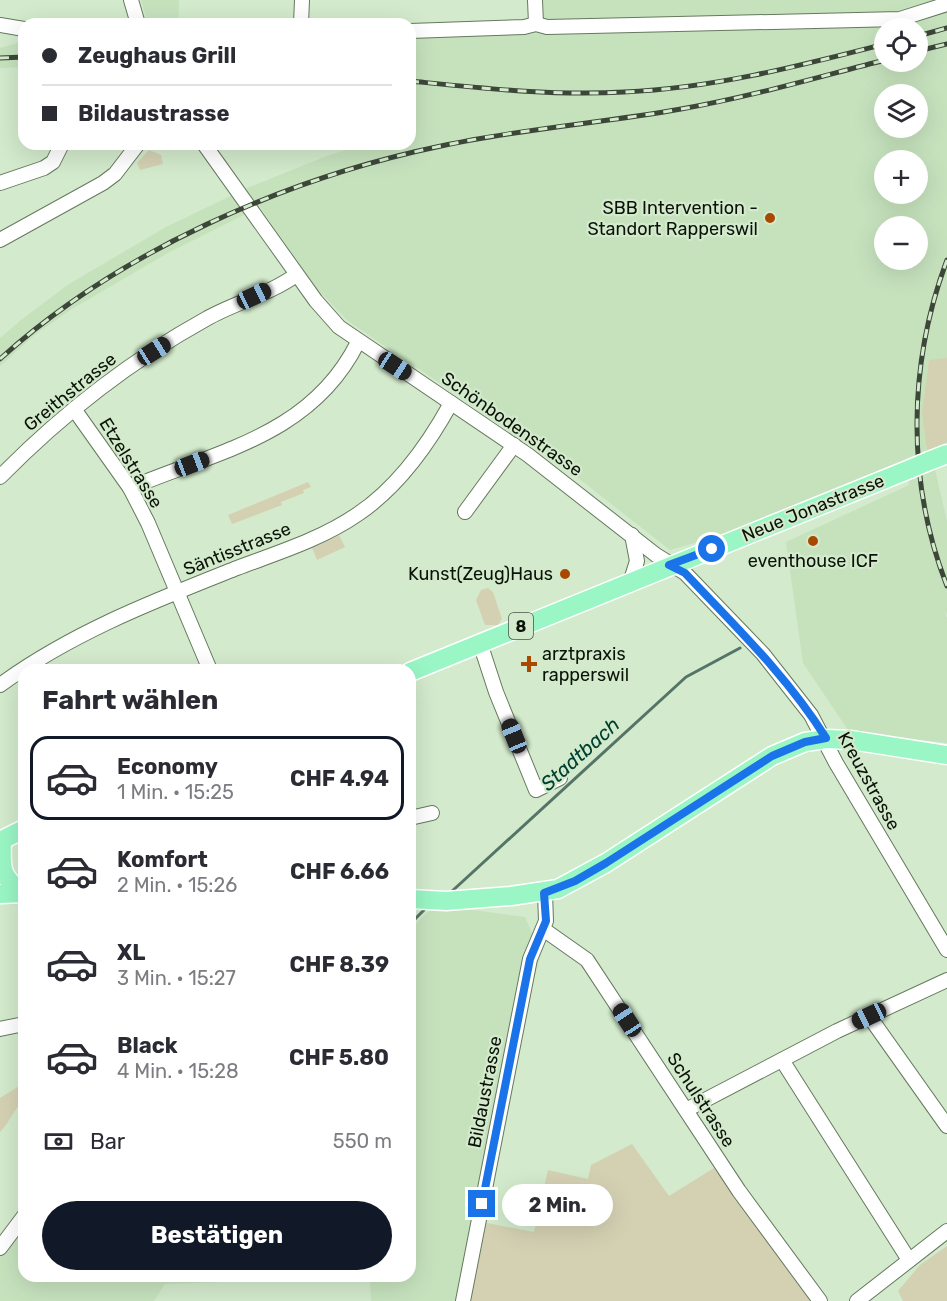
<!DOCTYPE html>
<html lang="de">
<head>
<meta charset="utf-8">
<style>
  body { margin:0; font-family:Rubik,sans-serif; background:#f7f7f7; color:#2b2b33; height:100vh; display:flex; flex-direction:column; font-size:22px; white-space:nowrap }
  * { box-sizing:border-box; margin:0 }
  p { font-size:20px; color:#7c7c81 }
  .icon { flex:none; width:33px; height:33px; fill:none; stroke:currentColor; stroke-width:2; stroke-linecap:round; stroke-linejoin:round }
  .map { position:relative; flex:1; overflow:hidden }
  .panel { position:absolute; left:18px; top:664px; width:398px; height:618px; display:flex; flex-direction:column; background:#fff; border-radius:18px; box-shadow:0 6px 24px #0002 }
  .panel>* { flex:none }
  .top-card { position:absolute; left:18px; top:18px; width:398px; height:132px; border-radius:18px; box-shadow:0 6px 24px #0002; display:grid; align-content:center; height:132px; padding:0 24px; background:#fff }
  .buttons { position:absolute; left:874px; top:18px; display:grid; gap:12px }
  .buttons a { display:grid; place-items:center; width:54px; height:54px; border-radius:50%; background:#fff; box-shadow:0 6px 24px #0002; font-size:30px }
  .end { position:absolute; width:27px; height:27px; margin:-14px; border:8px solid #1a73e8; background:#fff; box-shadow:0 0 0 3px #fff }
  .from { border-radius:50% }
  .bubble { position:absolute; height:42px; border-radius:21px; background:#fff; box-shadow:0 6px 24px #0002; font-size:20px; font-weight:700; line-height:42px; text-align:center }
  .car { position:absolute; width:18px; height:36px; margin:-18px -9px; border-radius:8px; box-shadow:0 0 4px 2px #0007; background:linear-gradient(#222 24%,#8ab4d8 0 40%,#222 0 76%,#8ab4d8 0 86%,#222 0) }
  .top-card b { display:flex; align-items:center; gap:21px; height:57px; font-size:22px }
  .top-card b+b { border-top:2px solid #e1e1e2 }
  .top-card i { width:15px; height:15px; background:#2b2b33 }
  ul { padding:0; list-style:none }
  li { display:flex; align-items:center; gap:18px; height:84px; margin:0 12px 9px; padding:0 12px; border:3px solid transparent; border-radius:18px }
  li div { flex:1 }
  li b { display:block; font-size:22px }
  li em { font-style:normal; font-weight:700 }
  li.selected { border-color:#111827 }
  li>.icon { width:54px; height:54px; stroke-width:1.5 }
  h2 { padding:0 24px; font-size:27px; line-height:72px }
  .pay { display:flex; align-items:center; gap:15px; height:66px; padding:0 24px; font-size:22px }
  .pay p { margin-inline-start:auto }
  .primary-button { display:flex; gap:12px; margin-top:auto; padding:12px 24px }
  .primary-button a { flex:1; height:69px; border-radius:36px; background:#111827; color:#fff; font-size:24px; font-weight:700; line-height:69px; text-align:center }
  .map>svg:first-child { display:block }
  .built { fill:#c6e2bd; fill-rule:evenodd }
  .green { fill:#d4d1b3 }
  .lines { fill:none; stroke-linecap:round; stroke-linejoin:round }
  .stream { stroke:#557468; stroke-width:3 }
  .minor-casing { stroke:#65795e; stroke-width:16 }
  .major-casing { stroke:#fff; stroke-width:21 }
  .minor { stroke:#fff; stroke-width:14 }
  .major { stroke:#9af6c5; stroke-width:18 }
  .rail-casing { stroke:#3c4739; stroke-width:5 }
  .rail { stroke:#d3eacc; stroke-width:3; stroke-dasharray:9; stroke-linecap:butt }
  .major-bridge-casing { stroke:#fff; stroke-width:21; stroke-linecap:butt }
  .major-bridge { stroke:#9af6c5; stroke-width:18 }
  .route { stroke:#1a73e8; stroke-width:8 }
  .poi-dot { fill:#a94900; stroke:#d3eacc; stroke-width:2 }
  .labels { text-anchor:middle; stroke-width:4.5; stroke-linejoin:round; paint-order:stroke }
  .shield { fill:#d3eacc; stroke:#475444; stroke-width:1.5 }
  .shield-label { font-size:16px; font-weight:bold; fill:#0b1309 }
  .poi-label { font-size:18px; fill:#0b1309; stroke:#d3eacc; text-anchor:end }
  .street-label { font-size:18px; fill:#0b1309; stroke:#d3eacc }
  .water-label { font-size:20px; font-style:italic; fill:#004033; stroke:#d3eacc }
</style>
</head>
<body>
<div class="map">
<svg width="947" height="1301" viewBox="0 0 947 1301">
  <rect width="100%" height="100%" fill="#d3eacc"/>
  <!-- built -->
  <g class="built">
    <path d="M141,0H179L178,23L148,24Z"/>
    <path d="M535,0H947L925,13L536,24Z"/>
    <path d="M947,10V445L931,452L947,521V615L944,611L947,618V743L850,733L803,663L786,542L909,485L906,460L715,537L670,550L536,445L522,439L348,321L317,289L260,207L166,254L72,309L36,334L0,366V338L21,320L69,284L166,227L247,188L327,156L365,144H410V37L891,23L922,20ZM885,28H918V62H885ZM885,94H918V128H885ZM885,160H918V194H885ZM885,226H918V260H885Z"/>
    <path d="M24,41V67L0,68V48Z"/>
    <path d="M432,908L466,909L525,917L541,955L525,1008L461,1301H371L370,1277L410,1276V929Z"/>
    <path d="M24,1216V1276L367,1277L165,1284L154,1301H0V1248Z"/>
  </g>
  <!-- green -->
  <g class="green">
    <path d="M149,150L161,155L163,164L140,170L137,163Z"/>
    <path d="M947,358V442L927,450L922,413L929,360Z"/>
    <path d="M308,482L311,487L303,490L304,493L281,502L282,505L232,524L228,515Z"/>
    <path d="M339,535L345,547L317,560L312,548Z"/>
    <path d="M488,588L493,592L502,619L498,625H485L476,600L481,590Z"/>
    <path d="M24,1083V1101C11,1112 10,1122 0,1132V1098Z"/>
    <path d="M632,1144L669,1196L714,1168L811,1301H465L482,1222L534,1232L548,1170L588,1179L591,1165Z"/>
    <path d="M947,1246V1301H903L898,1291L920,1265Z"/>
  </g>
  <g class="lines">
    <!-- stream -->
    <g class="stream">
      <path d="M450,893L686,677L740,648"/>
      <path d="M410,924L424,910"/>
    </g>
    <defs>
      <g id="minor">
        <path d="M131,0L138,24"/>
        <path d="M535,0L536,24"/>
        <path d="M301,24L302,0"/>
        <path d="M0,25L24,29"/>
        <path d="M410,31L524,27L536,24L547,27L900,19L947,4"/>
        <path d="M204,144L316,301L339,327L528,455L656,555L685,573L763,654L811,715L836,763L947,950"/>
        <path d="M0,183L44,168L53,162L62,144"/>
        <path d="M0,240L103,183L115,174L138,144"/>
        <path d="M74,409L130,488L148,523L210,670"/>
        <path d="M0,477C61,415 130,361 206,319C234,303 270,294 296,275"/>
        <path d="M130,488C218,451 312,435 358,342"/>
        <path d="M465,512L514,445"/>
        <path d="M631,580L637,561L632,535"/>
        <path d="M480,643L496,692L536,790L560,778"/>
        <path d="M0,685C73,632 154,601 237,568C277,553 322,539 358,514C398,487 428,445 451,403"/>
        <path d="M410,818L432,813"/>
        <path d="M543,929L587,960L739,1191L820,1301"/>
        <path d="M869,1016L947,1126"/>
        <path d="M0,1029L24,1024"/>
        <path d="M782,1060L909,1260"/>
        <path d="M686,1110L837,1031L947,980"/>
        <path d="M0,1248L24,1216"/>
        <path d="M463,1301L530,959L546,921L545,893"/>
        <path d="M857,1301L947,1231"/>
      </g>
      <g id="major">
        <path d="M929,461L947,454"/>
        <path d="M410,672L910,469"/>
        <path d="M2,840C1,870 0,875 23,894"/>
        <path d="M0,841L24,829"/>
        <path d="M0,894L24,893"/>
        <path d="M410,899L446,901L511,896L558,889L606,863L772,756L805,742L826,739L851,740L947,755"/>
      </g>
    </defs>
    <!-- minor casing -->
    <use href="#minor" class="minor-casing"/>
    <!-- major casing -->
    <use href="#major" class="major-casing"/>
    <!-- minor -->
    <use href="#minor" class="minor"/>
    <!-- major -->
    <use href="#major" class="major"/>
    <defs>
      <g id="rail">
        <path d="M918,36L947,28"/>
        <path d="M918,51L947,44"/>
        <path d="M0,58L24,57"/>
        <path d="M410,81C481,88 552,96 624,92C714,88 799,66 885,44"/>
        <path d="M947,260C908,364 906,481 947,586"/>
        <path d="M0,359C118,252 286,178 441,146C520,129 602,123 681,109C750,97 818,77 885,60"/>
      </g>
    </defs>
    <!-- rail casing -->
    <use href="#rail" class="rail-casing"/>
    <!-- rail -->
    <use href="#rail" class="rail"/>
    <defs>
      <path id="major-bridge" d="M910,469L929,461"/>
    </defs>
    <!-- major-bridge casing -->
    <use href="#major-bridge" class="major-bridge-casing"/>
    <!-- major-bridge -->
    <use href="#major-bridge" class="major-bridge"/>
  </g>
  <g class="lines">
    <!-- route -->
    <path class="route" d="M482,1204L530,959L546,921L544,893L575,881L606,863L772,756L805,742L826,738C787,676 735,626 685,573L669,565L712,549"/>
  </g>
  <!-- markers -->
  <g class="poi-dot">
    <circle cx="770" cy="218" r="6"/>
    <circle cx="813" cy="541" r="6"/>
    <circle cx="565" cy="574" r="6"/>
    <path d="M526 655h6v6h6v6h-6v6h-6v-6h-6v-6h6z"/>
  </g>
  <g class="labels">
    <!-- shield labels -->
    <rect class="shield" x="509" y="613" width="24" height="26" rx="4.5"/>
    <g class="shield-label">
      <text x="521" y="632">8</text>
    </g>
    <!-- poi labels -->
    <g class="poi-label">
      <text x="758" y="214">SBB Intervention -<tspan x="758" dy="21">Standort Rapperswil</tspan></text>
      <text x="813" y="567" text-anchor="middle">eventhouse ICF</text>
      <text x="553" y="580">Kunst(Zeug)Haus</text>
      <text x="542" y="660" text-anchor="start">arztpraxis<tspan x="542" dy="21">rapperswil</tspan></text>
    </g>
    <!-- street labels -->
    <g class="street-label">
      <text transform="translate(70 392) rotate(-39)" y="6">Greithstrasse</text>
      <text transform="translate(512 424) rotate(35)" y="6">Schönbodenstrasse</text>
      <text transform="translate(131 463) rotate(58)" y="6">Etzelstrasse</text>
      <text transform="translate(813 508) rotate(-22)" y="6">Neue Jonastrasse</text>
      <text transform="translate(237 549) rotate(-22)" y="6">Säntisstrasse</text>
      <text transform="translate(869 781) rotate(61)" y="6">Kreuzstrasse</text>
      <text transform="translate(485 1092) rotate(-79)" y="6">Bildaustrasse</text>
      <text transform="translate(701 1100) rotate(57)" y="6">Schulstrasse</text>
    </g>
    <!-- water labels -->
    <g class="water-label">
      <text transform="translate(580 754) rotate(-42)" y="7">Stadtbach</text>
    </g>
  </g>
</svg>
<div class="buttons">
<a><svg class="icon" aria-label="locate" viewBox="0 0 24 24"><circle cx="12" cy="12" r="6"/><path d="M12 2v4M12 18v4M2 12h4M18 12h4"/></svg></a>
<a><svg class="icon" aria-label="layers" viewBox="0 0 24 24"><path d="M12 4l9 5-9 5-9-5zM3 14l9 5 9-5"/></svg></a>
<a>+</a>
<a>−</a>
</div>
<i class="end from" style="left:712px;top:549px"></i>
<i class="end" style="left:482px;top:1204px"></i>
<div class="bubble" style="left:502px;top:1184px;width:111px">2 Min.</div>
<i class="car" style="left:254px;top:296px;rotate:65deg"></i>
<i class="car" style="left:154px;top:351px;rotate:58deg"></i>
<i class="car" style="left:395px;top:366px;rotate:123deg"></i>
<i class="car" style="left:192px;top:464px;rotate:69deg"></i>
<i class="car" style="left:514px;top:736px;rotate:338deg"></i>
<i class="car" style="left:869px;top:1016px;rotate:245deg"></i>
<i class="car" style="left:627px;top:1020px;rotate:327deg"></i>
<div class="top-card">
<b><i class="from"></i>Zeughaus Grill</b>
<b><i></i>Bildaustrasse</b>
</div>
<section class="panel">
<h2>Fahrt wählen</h2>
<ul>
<li class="selected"><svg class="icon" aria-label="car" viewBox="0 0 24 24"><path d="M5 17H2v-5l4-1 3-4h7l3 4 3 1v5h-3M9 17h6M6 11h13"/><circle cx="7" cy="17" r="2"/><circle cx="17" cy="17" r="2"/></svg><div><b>Economy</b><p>1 Min. · 15:25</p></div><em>CHF 4.94</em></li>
<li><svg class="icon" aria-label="car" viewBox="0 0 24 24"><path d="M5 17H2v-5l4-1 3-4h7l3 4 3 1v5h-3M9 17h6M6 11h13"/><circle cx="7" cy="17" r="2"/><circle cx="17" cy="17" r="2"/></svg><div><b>Komfort</b><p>2 Min. · 15:26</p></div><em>CHF 6.66</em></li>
<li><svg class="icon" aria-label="car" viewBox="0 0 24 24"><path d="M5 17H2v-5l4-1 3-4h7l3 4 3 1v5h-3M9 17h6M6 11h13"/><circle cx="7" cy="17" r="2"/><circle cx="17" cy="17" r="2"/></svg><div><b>XL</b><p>3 Min. · 15:27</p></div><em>CHF 8.39</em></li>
<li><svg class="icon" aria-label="car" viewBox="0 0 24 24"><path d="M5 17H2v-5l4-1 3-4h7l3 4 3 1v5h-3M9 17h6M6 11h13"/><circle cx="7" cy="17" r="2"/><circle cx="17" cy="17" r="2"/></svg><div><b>Black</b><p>4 Min. · 15:28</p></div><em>CHF 5.80</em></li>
</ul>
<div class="pay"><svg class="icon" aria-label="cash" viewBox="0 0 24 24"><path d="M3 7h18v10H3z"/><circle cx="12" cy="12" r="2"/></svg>Bar<p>550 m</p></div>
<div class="primary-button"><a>Bestätigen</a></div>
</section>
</div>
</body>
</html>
